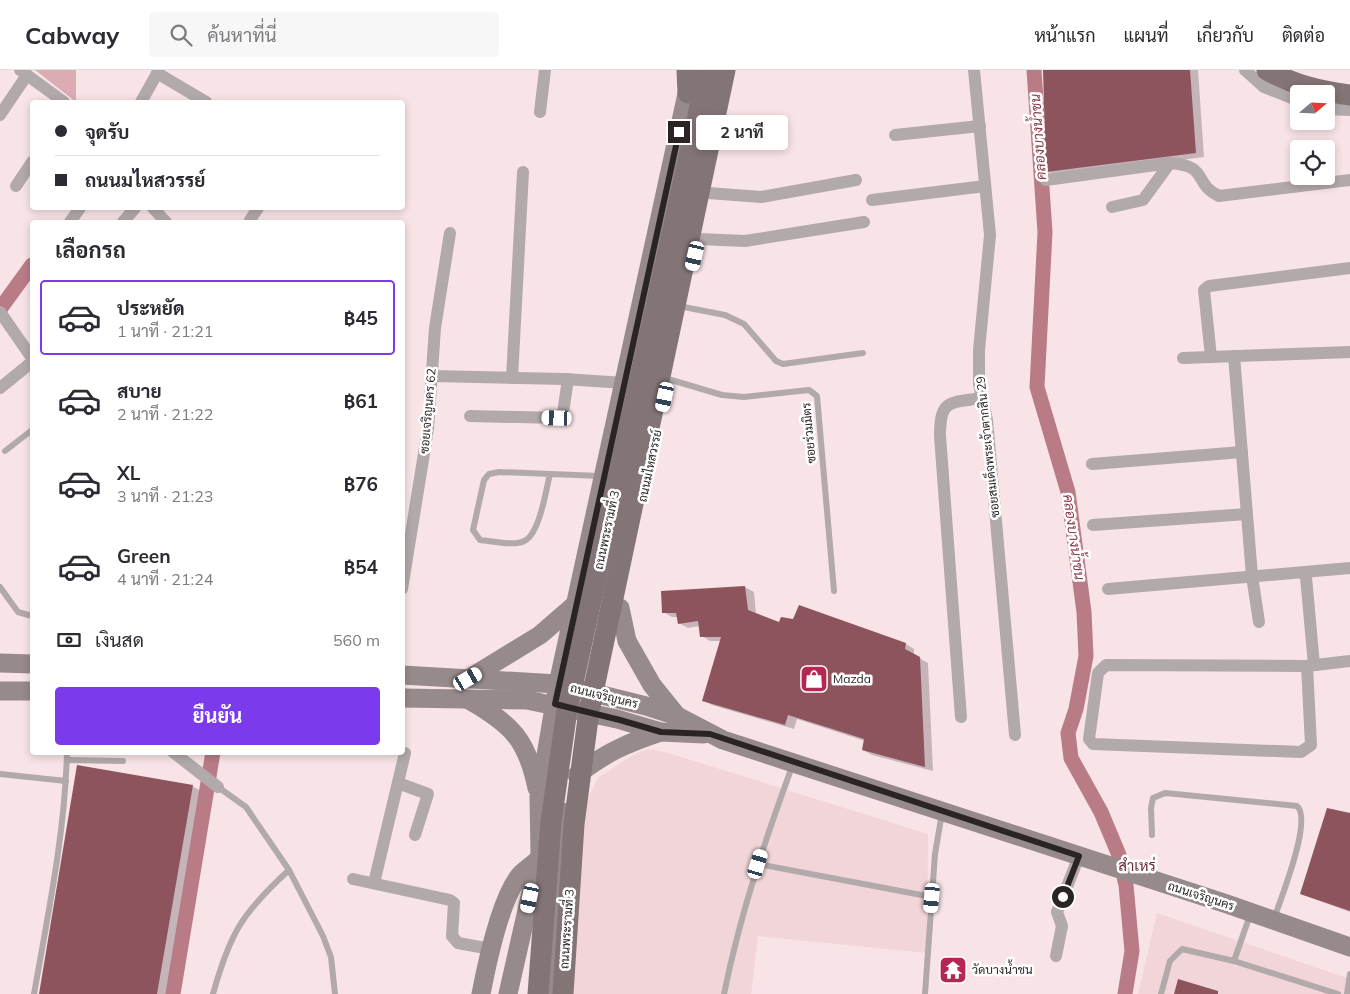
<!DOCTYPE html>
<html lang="th">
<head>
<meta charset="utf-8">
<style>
  body { margin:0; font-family:Mulish,Sarabun,sans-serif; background:#f7f7f7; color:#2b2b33; height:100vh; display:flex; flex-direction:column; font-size:19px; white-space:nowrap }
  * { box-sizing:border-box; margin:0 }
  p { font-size:16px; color:#7c7c81 }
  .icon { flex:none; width:28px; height:28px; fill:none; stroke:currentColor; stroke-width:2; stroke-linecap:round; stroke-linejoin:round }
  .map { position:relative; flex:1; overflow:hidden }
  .side { position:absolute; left:30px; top:150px; width:375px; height:535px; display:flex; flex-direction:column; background:#fff; border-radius:5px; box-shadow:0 2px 8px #0003 }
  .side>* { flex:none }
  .hud { position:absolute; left:30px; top:30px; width:375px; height:110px; border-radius:5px; box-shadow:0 2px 8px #0003; display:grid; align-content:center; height:110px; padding:0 25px; background:#fff }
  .needle { width:32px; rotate:71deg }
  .controls { position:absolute; left:1290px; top:15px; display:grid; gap:10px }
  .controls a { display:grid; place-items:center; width:45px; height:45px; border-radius:5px; background:#fff; box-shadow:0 2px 8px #0003; font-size:25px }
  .end { position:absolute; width:22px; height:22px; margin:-11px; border:6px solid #2b2425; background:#fff; box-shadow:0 0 0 2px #fff }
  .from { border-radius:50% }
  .bubble { position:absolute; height:35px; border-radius:5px; background:#fff; box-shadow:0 2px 8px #0003; font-size:16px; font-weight:700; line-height:35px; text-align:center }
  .car { position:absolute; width:15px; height:30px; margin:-15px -8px; border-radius:6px; box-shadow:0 0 4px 1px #0007; background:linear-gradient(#fff 24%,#345 0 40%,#fff 0 76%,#345 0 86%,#fff 0) }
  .hud b { display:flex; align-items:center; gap:18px; height:48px; font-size:19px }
  .hud b+b { border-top:1px solid #e1e1e2 }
  .hud i { width:12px; height:12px; background:#2b2b33 }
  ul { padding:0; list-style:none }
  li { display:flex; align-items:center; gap:15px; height:75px; margin:0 10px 8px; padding:0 15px; border:2px solid transparent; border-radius:5px }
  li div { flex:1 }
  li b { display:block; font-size:19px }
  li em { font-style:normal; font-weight:700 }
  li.current { border-color:#7c3aed }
  li>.icon { width:45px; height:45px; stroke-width:1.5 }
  h2 { padding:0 25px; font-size:22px; line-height:60px }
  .pay { display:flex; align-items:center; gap:12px; height:55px; padding:0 25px; font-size:19px }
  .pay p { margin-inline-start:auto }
  .action { display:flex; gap:10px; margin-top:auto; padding:10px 25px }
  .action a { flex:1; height:58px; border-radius:5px; background:#7c3aed; color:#fff; font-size:20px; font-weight:700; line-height:58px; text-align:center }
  header { display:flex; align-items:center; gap:30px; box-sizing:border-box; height:70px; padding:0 25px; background:#fff; border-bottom:1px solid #e1e1e2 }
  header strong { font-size:24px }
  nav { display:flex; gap:28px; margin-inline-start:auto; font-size:18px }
  .search { width:350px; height:45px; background:#f7f7f7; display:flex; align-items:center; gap:12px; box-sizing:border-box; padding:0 18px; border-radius:5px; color:#7c7c81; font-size:19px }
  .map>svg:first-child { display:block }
  .built { fill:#f2d5d8 }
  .green { fill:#dbacb3 }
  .shadow { fill:#0003 }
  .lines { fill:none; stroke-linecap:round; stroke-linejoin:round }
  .canal { stroke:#b97c86; stroke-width:15 }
  .building { fill:#8d545e }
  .service { stroke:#b2a9aa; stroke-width:6 }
  .minor { stroke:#b2a9aa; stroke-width:12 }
  .secondary { stroke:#978a8b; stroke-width:19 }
  .primary { stroke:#837476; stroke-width:21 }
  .primary-bridge { stroke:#837476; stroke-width:21 }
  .route { stroke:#2b2425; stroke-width:6 }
  .labels { text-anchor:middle; stroke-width:5; stroke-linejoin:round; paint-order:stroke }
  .street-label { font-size:12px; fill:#2b2425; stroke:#fff }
  .poi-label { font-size:12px; fill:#2b2425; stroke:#fff; text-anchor:start }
  .water-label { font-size:14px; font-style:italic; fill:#883b4b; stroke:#fff }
  .quarter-label { font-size:15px; fill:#702a3a; stroke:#fff }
</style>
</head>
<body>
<header>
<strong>Cabway</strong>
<div class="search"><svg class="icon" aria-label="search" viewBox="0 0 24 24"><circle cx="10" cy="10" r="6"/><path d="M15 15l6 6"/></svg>ค้นหาที่นี่</div>
<nav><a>หน้าแรก</a><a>แผนที่</a><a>เกี่ยวกับ</a><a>ติดต่อ</a></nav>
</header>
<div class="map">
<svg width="1350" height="924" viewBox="0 0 1350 924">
  <rect width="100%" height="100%" fill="#f8e3e6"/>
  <!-- built -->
  <g class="built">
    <path d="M647,679L665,682L928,764L927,883L758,866L751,924H566L578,749L598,708L633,685Z"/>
    <path d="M1157,843L1350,909V924H1138Z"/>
  </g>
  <!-- green -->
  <path class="green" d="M35,0H76V32Z"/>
  <!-- shadow -->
  <g class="shadow">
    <path d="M1044,0H1198L1204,87L1056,106L1047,101Z"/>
    <path d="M745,517L754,522L756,544L780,554L906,574L914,579V585L928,593L933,701L872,685L863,680L865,671L797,649L794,659L712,635L703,630L721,571H710L702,566L700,556L688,558L679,553L678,547H672L663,542L662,522Z"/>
    <path d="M192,716L201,721L167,924H40Z"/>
    <path d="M1350,744V842L1301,824Z"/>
  </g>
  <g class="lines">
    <!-- canal -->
    <g class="canal">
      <path d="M1034,0L1045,162L1037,317L1068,422L1084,542L1086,586L1076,639L1068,663L1071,688L1101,742L1119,785L1126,815L1132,881L1125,924"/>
      <path d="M0,239L32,195"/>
      <path d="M173,924L213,682"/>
    </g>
  </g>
  <!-- building -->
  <g class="building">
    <path d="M1043,0H1190L1196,83L1046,102Z"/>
    <path d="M745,516L748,540L779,552L781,547L793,549L799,535L906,573L905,579L920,587L925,697L862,680L864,669L788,645L785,655L702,631L721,567H700L698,551L678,554L676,543H662L661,521Z"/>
    <path d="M77,695L193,715L157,924H39Z"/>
    <path d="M1327,738L1350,743V841L1300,824Z"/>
    <path d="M1178,909L1218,921V924H1174Z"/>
  </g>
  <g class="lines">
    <!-- service -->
    <g class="service">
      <path d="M684,237L725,245L744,254L776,291L783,294L863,283"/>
      <path d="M668,309L722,325L744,327L809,320L817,326L834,521"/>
      <path d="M5,381L32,360"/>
      <path d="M550,404C546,420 540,461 526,470C516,477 492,471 480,470L473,460L484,410L489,404L499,402L600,406"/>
      <path d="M0,517L18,542L32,546"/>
      <path d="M67,690L123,691"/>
      <path d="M0,704L66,711"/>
      <path d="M218,717L246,737L289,800L323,866L331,887L335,924"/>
      <path d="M1152,765L1151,738L1153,728L1165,723L1297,736C1313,750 1280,830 1274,849"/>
      <path d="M758,794L932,827"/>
      <path d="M1234,891L1250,845"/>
      <path d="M34,924C48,844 65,763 67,682"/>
      <path d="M213,924C230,863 242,843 289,800"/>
      <path d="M724,924C740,845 765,770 793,694"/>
      <path d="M925,924L935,784L942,743"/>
      <path d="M1161,924L1170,891L1182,879L1234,891L1338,924"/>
      <path d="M1347,924L1350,904"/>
    </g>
    <!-- minor -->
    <g class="minor">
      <path d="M20,0L64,32"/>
      <path d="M974,0L990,165L979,280V314L987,350L1015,665"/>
      <path d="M1245,0L1264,17L1299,31"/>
      <path d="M157,3L206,32"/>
      <path d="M141,32L159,0"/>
      <path d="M1326,39L1350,40"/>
      <path d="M540,42L545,0"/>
      <path d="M0,45L27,5"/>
      <path d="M895,65L980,56"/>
      <path d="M1046,110L1170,93C1210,96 1192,113 1219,126L1350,110"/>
      <path d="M16,116L32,92"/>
      <path d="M708,123L761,127L856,110"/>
      <path d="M872,130L985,116"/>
      <path d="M1112,137L1143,130L1170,93"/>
      <path d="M153,138L166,152"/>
      <path d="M250,150L258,138"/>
      <path d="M70,152L80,138"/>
      <path d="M123,152L135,138"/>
      <path d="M699,169L745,171L864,152"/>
      <path d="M0,242L32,288"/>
      <path d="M1234,286L1252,506L1259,552"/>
      <path d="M1211,287L1204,220L1209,216L1350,198"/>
      <path d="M1183,288L1350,282"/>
      <path d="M432,306L564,309L625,313"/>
      <path d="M512,308L523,102"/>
      <path d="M0,318L32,292"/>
      <path d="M470,346L560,348L563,343L568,309"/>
      <path d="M1092,394L1242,382"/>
      <path d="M1093,455L1247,444"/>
      <path d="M1303,503L1306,507L1314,595"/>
      <path d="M402,519L428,359L435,258L450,163"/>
      <path d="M1108,519L1350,498"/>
      <path d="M1307,596L1311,675L1301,682L1093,674L1089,669L1098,603L1106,595L1307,596L1350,591"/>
      <path d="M961,647L940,366C940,329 949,333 982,328"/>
      <path d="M173,682L218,717"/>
      <path d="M398,713L428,724L415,765"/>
      <path d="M353,809L450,830L454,833L452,866L458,873L491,879"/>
      <path d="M374,813L405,683"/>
      <path d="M1056,886L1062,856L1057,842L1079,786"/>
    </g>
    <!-- secondary -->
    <g class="secondary">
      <path d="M620,538L627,571L652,615L677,646"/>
      <path d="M0,593L32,594"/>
      <path d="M402,605L558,614L646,636L677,646L723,670L1227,834L1350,877"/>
      <path d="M468,609L540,565L577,533"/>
      <path d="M0,621H32"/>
      <path d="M402,628L527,630L617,649L661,662L704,664"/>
      <path d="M469,630C511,654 527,669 537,718"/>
      <path d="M577,705C605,683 627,673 661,662"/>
      <path d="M481,924C487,893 500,829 520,805C525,800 532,795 538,790"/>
      <path d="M508,924L540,783L539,727L558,614L690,10"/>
      <path d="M546,924L558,845L562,742"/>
    </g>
    <!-- primary -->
    <g class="primary">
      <path d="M687,0L688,23"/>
      <path d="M1267,0C1294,15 1319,21 1350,25"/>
    </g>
    <!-- primary-bridge -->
    <g class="primary-bridge">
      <path d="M538,924L551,752L567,640L708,0"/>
      <path d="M563,924L574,754L589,641L725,0"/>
    </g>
  </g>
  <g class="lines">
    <!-- route -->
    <path class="route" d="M679,62L555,634L620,650L661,662L710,664L1079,786L1063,827"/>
  </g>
  <!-- icons -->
  <defs>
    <symbol id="shop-square" viewBox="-11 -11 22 22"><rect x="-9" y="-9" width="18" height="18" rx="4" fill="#b62652" stroke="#fff"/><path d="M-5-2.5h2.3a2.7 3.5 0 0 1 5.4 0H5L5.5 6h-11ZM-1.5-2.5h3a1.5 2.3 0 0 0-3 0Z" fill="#fff"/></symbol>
    <symbol id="temple-square" viewBox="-11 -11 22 22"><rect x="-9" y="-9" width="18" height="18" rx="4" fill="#b62652" stroke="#fff"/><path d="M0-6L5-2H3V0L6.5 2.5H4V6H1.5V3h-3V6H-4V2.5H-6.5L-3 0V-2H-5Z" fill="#fff"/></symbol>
  </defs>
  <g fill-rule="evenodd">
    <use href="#shop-square" x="798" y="593" width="32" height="32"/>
    <use href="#temple-square" x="937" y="884" width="32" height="32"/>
  </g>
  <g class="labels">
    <!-- street labels -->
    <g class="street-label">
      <text transform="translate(428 341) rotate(-85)" y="4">ซอยเจริญนคร 62</text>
      <text transform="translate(809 363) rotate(-95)" y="4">ซอยร่วมมิตร</text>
      <text transform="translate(988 377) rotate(-96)" y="4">ซอยสมเด็จพระเจ้าตากสิน 29</text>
      <text transform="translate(650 396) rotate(-78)" y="4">ถนนมไหสวรรย์</text>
      <text transform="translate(607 460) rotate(-78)" y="4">ถนนพระรามที่ 3</text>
      <text transform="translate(604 626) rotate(14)" y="4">ถนนเจริญนคร</text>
      <text transform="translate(1201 826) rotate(18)" y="4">ถนนเจริญนคร</text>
      <text transform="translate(567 859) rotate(-86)" y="4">ถนนพระรามที่ 3</text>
    </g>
    <!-- poi labels -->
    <g class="poi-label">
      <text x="833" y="613">Mazda</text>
      <text x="972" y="904">วัดบางน้ำชน</text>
    </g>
    <!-- water labels -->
    <g class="water-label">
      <text transform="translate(1038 67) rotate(-94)" y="5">คลองบางน้ำชน</text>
      <text transform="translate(1074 467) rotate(82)" y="5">คลองบางน้ำชน</text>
    </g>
    <!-- quarter labels -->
    <g class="quarter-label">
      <text x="1137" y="801">สำเหร่</text>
    </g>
  </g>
</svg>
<div class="controls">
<a><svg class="needle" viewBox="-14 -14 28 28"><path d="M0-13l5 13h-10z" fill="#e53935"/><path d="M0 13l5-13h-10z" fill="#7c7c81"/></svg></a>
<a><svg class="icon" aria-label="locate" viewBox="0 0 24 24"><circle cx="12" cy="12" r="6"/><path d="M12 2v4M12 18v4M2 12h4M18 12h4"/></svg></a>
</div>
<i class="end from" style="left:1063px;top:827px"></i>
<i class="end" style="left:679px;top:62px"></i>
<div class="bubble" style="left:696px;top:45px;width:92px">2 นาที</div>
<i class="car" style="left:695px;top:186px;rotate:193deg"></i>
<i class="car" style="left:665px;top:327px;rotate:192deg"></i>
<i class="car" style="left:557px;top:348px;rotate:272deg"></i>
<i class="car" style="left:468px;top:609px;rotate:60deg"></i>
<i class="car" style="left:758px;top:794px;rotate:17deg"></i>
<i class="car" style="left:530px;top:828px;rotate:192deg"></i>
<i class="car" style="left:932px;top:828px;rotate:185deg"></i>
<div class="hud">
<b><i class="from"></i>จุดรับ</b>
<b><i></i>ถนนมไหสวรรย์</b>
</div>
<section class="side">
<h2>เลือกรถ</h2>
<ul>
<li class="current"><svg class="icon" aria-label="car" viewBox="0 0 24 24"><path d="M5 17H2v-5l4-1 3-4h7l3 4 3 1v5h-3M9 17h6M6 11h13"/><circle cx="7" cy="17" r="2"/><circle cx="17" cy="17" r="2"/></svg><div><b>ประหยัด</b><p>1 นาที · 21:21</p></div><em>฿45</em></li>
<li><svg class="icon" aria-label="car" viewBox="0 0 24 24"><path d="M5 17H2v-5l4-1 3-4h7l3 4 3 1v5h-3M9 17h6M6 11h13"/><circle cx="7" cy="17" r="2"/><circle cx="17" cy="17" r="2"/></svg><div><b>สบาย</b><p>2 นาที · 21:22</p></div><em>฿61</em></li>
<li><svg class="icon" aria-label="car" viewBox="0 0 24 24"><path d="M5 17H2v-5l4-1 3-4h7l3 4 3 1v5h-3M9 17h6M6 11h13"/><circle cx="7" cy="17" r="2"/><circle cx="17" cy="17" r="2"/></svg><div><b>XL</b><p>3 นาที · 21:23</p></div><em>฿76</em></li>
<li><svg class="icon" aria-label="car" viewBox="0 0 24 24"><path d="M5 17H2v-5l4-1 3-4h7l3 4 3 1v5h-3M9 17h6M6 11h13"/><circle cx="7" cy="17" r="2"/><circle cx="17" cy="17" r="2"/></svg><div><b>Green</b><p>4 นาที · 21:24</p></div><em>฿54</em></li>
</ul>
<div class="pay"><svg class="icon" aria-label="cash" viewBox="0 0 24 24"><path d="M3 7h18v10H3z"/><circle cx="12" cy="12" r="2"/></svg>เงินสด<p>560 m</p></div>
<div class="action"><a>ยืนยัน</a></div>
</section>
</div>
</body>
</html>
